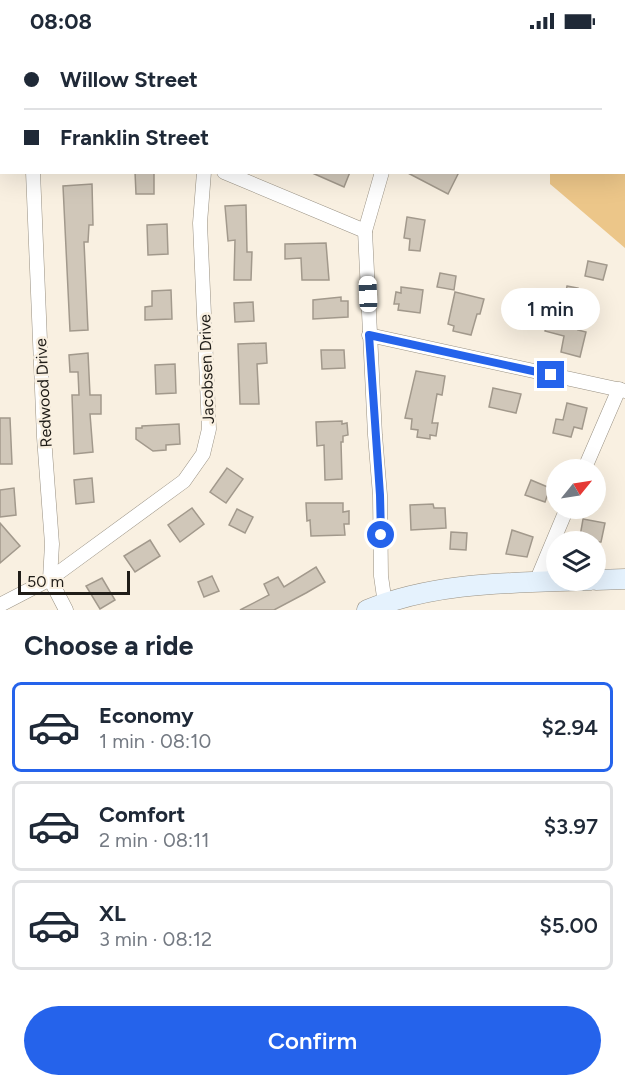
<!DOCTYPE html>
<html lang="en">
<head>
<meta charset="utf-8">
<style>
  body { margin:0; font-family:Figtree,sans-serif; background:#f2f2f3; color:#1f2937; height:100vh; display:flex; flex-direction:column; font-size:22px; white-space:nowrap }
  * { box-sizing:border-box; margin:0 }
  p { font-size:20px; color:#747a83 }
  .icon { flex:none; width:33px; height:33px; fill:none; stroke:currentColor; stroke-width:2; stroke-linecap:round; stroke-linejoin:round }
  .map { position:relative; height:568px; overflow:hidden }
  .sheet { display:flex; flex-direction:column; background:#fff; flex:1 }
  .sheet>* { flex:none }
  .hud { position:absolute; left:0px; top:0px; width:626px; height:132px; box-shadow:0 6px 24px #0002; display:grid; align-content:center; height:132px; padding:0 24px; background:#fff }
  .needle { width:39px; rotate:60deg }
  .buttons { position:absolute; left:546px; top:417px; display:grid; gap:12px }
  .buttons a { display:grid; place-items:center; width:60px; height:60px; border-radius:50%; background:#fff; box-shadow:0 6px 24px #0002; font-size:30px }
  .scale { position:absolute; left:18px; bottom:15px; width:112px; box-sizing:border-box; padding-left:6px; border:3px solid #201d18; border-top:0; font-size:16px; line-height:21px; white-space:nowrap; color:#201d18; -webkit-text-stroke:4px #f9f0e1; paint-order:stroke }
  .end { position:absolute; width:27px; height:27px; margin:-14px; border:8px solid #2563eb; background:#fff; box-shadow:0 0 0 3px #fff }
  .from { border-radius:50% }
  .bubble { position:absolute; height:42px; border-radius:21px; background:#fff; box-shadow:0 6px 24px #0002; font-size:20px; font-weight:600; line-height:42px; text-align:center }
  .car { position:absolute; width:18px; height:36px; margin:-18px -9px; border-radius:8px; box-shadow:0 0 4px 2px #0007; background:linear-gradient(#fff 24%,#345 0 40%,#fff 0 76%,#345 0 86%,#fff 0) }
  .hud b { display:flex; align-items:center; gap:21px; height:57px; font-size:22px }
  .hud b+b { border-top:2px solid #e0e1e3 }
  .hud i { width:15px; height:15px; background:#1f2937 }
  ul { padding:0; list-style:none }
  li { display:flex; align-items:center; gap:18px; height:90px; margin:0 12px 9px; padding:0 12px; border:3px solid #e0e1e3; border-radius:9px }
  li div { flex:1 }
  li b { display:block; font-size:22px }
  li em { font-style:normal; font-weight:600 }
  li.active { border-color:#2563eb }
  li>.icon { width:54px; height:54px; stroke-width:1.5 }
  h2 { padding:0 24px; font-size:27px; line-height:72px }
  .button { display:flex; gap:12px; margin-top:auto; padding:12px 24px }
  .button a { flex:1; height:69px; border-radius:36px; background:#2563eb; color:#fff; font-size:24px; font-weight:600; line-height:69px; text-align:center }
  .status { display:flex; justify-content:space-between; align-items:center; height:42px; padding:0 30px; background:#fff; direction:ltr }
  .status svg { height:16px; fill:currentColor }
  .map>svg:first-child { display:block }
  .green { fill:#ecc689 }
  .building { fill:#d0c7b9; stroke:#a2998c; stroke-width:1.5 }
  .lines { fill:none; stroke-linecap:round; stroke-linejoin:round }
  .street-casing { stroke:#989082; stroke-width:15 }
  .secondary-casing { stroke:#989082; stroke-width:21 }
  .street { stroke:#fff; stroke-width:14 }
  .secondary { stroke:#e5f2fd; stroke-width:20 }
  .route { stroke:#2563eb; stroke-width:8 }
  .labels { text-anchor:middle; stroke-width:5; stroke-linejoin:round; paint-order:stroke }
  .street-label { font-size:16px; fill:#201d18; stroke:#f9f0e1 }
</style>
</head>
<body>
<div class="status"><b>08:08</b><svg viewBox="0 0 49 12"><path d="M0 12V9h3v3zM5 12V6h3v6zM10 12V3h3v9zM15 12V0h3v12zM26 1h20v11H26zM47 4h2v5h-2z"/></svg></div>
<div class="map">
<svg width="625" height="568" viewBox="0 0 625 568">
  <rect width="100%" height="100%" fill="#f9f0e1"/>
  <!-- green -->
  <path class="green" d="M624,46H625V206L556,147L550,142V130H624Z"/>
  <!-- building -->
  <g class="building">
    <path d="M135,130H154V152H136Z"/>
    <path d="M310,130H350L344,145Z"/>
    <path d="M406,130H459L448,152Z"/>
    <path d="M92,142L93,183H89L88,200H84L88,288L70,289L63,144Z"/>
    <path d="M246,163L247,210H252L251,238H234L235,198L228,199L225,164Z"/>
    <path d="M407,175L425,178L420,209L409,208L410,197L404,196Z"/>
    <path d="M167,182L168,212L148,213L147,183Z"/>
    <path d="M326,201L329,238H302L301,216L285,217V202Z"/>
    <path d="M588,219L607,223L603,238L585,234Z"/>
    <path d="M440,231L456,234L454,248L437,245Z"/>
    <path d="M567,244L578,246L576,257L565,255Z"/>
    <path d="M401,245L423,248L420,271L398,268L399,262H394L396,250L401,251Z"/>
    <path d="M171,248L172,277L145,278V265L152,264V249Z"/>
    <path d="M455,250L484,257L480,272H477L471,293L453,289L454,284L448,282Z"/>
    <path d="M341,255V259H348V275L313,277V258Z"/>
    <path d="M253,260L254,279L235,280L234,261Z"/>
    <path d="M552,260L570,264L566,280L580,283L578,288L586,290L580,315L561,310L564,294L545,289Z"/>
    <path d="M266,301L267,321L257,322L259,362H240L238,302Z"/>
    <path d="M321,308H344L345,326L322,327Z"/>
    <path d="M88,311L90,353H101V372H90L93,410L74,412L72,353H79L78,330H70L69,313Z"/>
    <path d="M175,322L176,351L156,352L155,323Z"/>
    <path d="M416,329L445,334L442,353L437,352L432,381H438L436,394L430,393V397L417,395L418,388L411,387L412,377L405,376Z"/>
    <path d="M493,346L521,352L516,371L489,365Z"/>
    <path d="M567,361L587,366L582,387L574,385L571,395L553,391L556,377L563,378Z"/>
    <path d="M0,376H10L12,422H0Z"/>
    <path d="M342,379V382L347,381L348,393L343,394V400H341L342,437L325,438L324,403L317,404L316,380Z"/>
    <path d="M179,382L180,402L166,403V408L153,409L136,397V386H142V384Z"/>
    <path d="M227,426L243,437L226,461L210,450Z"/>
    <path d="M92,436L94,460L76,462L74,438Z"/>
    <path d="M531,438L550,446L545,460L525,453Z"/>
    <path d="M14,446L16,473L0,475V448Z"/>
    <path d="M306,461H343V470L349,469V482H344L345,493L311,494L310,478L307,479Z"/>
    <path d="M433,462L434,466H445L446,486L411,488L410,463Z"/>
    <path d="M192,466L204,482L180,500L168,483Z"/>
    <path d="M237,467L253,475L245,491L229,483Z"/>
    <path d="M583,477L605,481L601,500H579Z"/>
    <path d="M0,481L20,504L0,521Z"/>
    <path d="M512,488L533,495L527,515L506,512Z"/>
    <path d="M451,490L467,491L466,508L450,507Z"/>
    <path d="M150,498L160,514L135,530L124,514Z"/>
    <path d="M316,525L325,540L306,551L274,568H240L269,553L264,542L278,535L284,545Z"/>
    <path d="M212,534L219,549L204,555L198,540Z"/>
    <path d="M102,536L115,558L100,567L86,544Z"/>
  </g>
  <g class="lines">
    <defs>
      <g id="street">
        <path d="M448,2V0"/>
        <path d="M0,50H2"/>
        <path d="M33,130L44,395L52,502L50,537L66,568"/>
        <path d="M224,130L365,189"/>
        <path d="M382,130L365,189L375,393L380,453L381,534L385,562"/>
        <path d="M369,293L625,349"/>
        <path d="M584,428L619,347"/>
        <path d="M536,540L567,466"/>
        <path d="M0,563L50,537L184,439L203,412L209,387L200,181L204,130"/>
      </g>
      <g id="secondary">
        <path d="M596,538L625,537"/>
        <path d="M367,568C437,539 516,541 591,538"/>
      </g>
    </defs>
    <!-- street casing -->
    <use href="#street" class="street-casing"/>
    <!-- secondary casing -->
    <use href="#secondary" class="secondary-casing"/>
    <!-- street -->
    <use href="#street" class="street"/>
    <!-- secondary -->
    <use href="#secondary" class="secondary"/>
  </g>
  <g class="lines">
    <!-- route -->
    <path class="route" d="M381,493L380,453L369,293L551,333"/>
  </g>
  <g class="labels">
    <!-- street labels -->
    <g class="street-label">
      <text transform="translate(206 327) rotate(-92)" y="6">Jacobsen Drive</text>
      <text transform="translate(43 351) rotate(-93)" y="6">Redwood Drive</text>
    </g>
  </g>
</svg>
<div class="buttons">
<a><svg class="needle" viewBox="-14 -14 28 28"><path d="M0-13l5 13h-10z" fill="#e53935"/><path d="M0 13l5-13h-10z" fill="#747a83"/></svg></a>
<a><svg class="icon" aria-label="layers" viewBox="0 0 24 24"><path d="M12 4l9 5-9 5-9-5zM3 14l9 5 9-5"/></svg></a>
</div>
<div class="scale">50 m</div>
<i class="end from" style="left:381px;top:493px"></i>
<i class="end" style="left:551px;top:333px"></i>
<div class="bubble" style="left:501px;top:246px;width:99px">1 min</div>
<i class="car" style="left:368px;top:252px;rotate:358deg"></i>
<div class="hud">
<b><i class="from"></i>Willow Street</b>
<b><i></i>Franklin Street</b>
</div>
</div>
<section class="sheet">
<h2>Choose a ride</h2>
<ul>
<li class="active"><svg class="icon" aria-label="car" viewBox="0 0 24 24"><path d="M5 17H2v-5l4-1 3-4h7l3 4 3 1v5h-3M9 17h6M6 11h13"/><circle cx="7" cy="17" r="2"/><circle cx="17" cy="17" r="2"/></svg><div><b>Economy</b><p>1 min · 08:10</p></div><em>$2.94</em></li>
<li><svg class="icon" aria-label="car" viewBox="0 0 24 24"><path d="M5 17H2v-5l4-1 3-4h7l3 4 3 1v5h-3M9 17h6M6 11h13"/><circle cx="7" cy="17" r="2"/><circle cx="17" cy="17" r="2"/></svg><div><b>Comfort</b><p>2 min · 08:11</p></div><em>$3.97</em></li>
<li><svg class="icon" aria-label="car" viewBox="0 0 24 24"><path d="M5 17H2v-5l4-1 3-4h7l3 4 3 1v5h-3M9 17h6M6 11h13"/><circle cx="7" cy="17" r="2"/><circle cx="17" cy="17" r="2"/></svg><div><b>XL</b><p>3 min · 08:12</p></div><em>$5.00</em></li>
</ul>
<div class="button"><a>Confirm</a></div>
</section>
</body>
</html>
